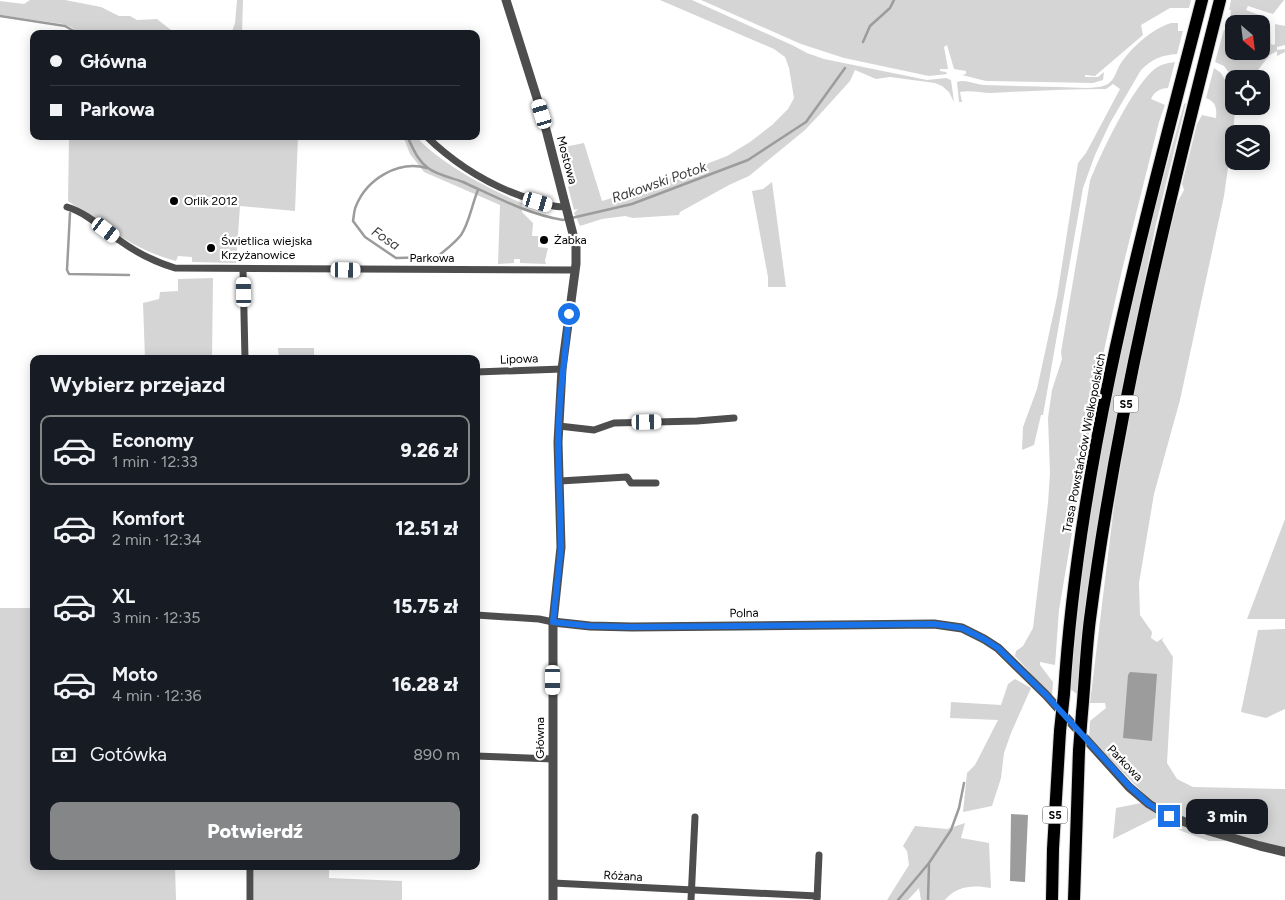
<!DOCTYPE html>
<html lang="pl">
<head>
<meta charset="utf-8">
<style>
  body { margin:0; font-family:Figtree,sans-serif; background:#242831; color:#f1f3f6; height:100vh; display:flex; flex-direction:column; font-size:19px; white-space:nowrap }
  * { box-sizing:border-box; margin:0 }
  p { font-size:16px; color:#9ea1a6 }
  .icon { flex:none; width:28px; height:28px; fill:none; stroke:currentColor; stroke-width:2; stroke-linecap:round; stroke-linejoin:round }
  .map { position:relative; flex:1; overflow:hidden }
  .panel { position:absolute; left:30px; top:355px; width:450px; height:515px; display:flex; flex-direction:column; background:#171b24; border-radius:10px; box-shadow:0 2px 12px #0003 }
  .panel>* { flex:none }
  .banner { position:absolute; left:30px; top:30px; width:450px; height:110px; border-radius:10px; box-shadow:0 2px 12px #0003; display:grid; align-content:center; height:110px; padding:0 20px; background:#171b24 }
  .needle { width:32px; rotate:152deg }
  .fabs { position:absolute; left:1225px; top:15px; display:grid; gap:10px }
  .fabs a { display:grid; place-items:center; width:45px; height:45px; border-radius:10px; background:#171b24; box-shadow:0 2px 12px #0003; font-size:25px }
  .end { position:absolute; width:22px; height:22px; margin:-11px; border:6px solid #1a73e8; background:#fff; box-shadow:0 0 0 2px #fff }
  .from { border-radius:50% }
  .bubble { position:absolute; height:35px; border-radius:10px; background:#171b24; box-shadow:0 2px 12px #0003; font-size:16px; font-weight:800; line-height:35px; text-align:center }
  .car { position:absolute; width:15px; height:30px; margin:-15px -8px; border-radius:6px; box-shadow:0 0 4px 1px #0007; background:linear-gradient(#fff 24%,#345 0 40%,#fff 0 76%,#345 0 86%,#fff 0) }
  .banner b { display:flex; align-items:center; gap:18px; height:48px; font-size:19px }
  .banner b+b { border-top:1px solid #363941 }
  .banner i { width:12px; height:12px; background:#f1f3f6 }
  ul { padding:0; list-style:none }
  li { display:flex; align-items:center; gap:15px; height:70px; margin:0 10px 8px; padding:0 10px; border:2px solid transparent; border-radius:10px }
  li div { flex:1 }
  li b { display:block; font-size:19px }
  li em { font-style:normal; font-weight:800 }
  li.current { border-color:#858687 }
  li>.icon { width:45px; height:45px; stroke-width:1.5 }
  h2 { padding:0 20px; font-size:22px; line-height:60px }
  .pay { display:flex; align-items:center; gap:12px; height:55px; padding:0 20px; font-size:19px }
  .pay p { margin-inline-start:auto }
  .action { display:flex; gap:10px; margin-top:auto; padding:10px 20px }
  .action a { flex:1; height:58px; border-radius:10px; background:#858687; color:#fff; font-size:20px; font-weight:800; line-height:58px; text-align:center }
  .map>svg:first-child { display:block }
  .green { fill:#d5d5d5; fill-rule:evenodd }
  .water { fill:#9c9c9c }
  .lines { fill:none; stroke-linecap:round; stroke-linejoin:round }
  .stream { stroke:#9c9c9c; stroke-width:2.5 }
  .motorway-casing { stroke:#dbdbdb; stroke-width:14 }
  .minor { stroke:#4e4e4e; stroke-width:7 }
  .tertiary { stroke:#4e4e4e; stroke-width:9 }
  .motorway { stroke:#000; stroke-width:12 }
  .motorway-bridge-casing { stroke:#dbdbdb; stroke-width:14; stroke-linecap:butt }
  .motorway-bridge { stroke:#000; stroke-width:12 }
  .route { stroke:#1a73e8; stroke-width:6 }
  .poi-dot { fill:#000; stroke:#fff; stroke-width:2 }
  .labels { text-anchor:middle; stroke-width:4.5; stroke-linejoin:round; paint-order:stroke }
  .shield { fill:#fff; stroke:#4c4c4c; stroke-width:1 }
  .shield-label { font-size:11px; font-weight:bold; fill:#000 }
  .street-label { font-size:12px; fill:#000; stroke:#fff }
  .poi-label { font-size:12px; fill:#000; stroke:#fff; text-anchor:start }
  .water-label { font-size:14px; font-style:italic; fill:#3d3d3d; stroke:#fff }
</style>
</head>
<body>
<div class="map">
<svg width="1285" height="900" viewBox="0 0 1285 900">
  <rect width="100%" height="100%" fill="#fff"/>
  <!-- green -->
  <g class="green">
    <path d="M30,0H65L101,7L119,16H130L137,20L157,19L176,34H71L73,28L63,24L0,15V1L24,4Z"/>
    <path d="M237,0H243L242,34H231L235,23Z"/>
    <path d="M660,0H692L794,46L807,53L824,59L927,80L946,78L951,80L954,102L949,92L942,86L935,83L890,77L876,79L855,70L850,81L822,112L805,130L749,176L729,185L680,212L679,215L633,218L625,216L602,219L580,226L574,213L578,209L574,210L560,155L559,148L584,143L602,201L647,187L727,156L750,142L772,125L788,109L794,98L789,68L785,57L774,49Z"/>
    <path d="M701,0H1191L1189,8H1170L1141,25L1143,35L1095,76L1085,75V77H1098L1104,72L1103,80L1093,83L986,81L962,75L966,74V71L954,69L947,45L944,47L948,69H940V71L946,72L947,74L929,76L844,58L801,44Z"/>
    <path d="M1231,0H1284L1273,14L1248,6L1246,10L1267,18L1230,19L1231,10H1229Z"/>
    <path d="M1230,22H1258L1268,23L1270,25L1271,44L1273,45L1275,44V24L1285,26V45L1277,47V50L1285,49V52L1277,56V51L1270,55L1261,66L1252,79H1234L1224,66L1215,62L1224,30L1230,29ZM1234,24H1261V51H1234Z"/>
    <path d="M1171,23H1178V31H1183L1177,54C1162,55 1152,59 1141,70L1110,123L1095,155L1083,188L1043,415H1041L1034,445L1022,450L1023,427L1037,389L1057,297L1078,163L1086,153L1120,89L1113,84L1106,89C1068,89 1029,91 991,93C981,93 970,90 960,92L962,102H959L957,82C965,79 974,84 983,85C1009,86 1034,86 1060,87C1074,87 1093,90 1106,85C1115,81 1116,70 1121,63C1132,47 1152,29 1171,23Z"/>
    <path d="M1175,62L1168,88C1160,88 1154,92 1151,99L1165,105L1159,122L1122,270L1099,373L1059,610L1055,665L1040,662V665L1053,682L1052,697L1015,656L1016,651L1023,646L1033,628L1048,503L1050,473L1048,418L1052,390L1062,359L1061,352L1090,181C1101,153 1133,85 1156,68C1162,64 1168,63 1175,62Z"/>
    <path d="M1214,68L1221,73L1232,92L1235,106L1234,125L1224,196L1180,400L1154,494L1139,583L1140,615L1152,632L1151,638L1157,642L1164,637L1162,640L1173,657L1167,763L1177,779L1193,787L1285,789V855L1227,841H1209L1184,832L1155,818L1113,839L1116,808L1151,801L1089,738L1090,721L1106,708L1105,703H1090L1114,506L1124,447L1140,362L1162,260L1177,203L1184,190L1182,184L1197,124L1202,115L1216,118C1217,108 1216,102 1206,98Z"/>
    <path d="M1186,103L1156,224L1126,372L1078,695L1068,687L1090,508L1109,399L1149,228L1184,104Z"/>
    <path d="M69,136H298L295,211L240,206L236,263L192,262V257L178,256L176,261C136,251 101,224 68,201Z"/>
    <path d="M403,136H416C436,161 492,191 522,203V212L533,223L532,236H538V247L548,248L545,261L546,264L520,263V259H514V263L498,264L500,205L424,172L410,154Z"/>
    <path d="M772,182L786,287H768V277L752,191L763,189Z"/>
    <path d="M213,278L212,359H145L143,303L159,299L160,292L178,291V279Z"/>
    <path d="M278,348H314V359H279Z"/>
    <path d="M1285,519V619H1247Z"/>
    <path d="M0,608H34V866H175L176,900H0Z"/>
    <path d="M1285,629V709L1266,718L1241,712L1258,630Z"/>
    <path d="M1015,679L1031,688L1011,733L1004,753L1001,778L992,806L963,812L967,773L975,765L998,720L950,718L951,702L1001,705L1008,684Z"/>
    <path d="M965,823L961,838L989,843L991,888C974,885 957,885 945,900H921L919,888L908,900H887L909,865L907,851L903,846L915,826L947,829Z"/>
    <path d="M254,866H329V878L402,881V900H254Z"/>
  </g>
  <!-- water -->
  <g class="water">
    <path d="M1130,672L1157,674L1152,741L1123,738L1128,675Z"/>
    <path d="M1011,814L1028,815L1025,882L1010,881Z"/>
  </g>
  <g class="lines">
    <!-- stream -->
    <g class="stream">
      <path d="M0,16L65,26L79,34"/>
      <path d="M863,42L870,26L890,8L894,0"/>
      <path d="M407,136C413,148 417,160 428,168C437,175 453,178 463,182C496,197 527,214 563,220L632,204L748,160L806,122L845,68"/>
      <path d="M427,168C398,160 367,179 356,206C354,210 354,216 353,221L365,237L396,258L437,257C445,250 454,244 461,235C469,224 472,204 478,190"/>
      <path d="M70,213L67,270L69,274L129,275"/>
      <path d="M898,900L929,863L951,830L959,808L964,783"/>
      <path d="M928,900L929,865"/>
    </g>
    <defs>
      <g id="motorway">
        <path d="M1064,694C1079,457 1143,229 1202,0"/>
        <path d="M1082,713C1085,681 1086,650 1090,619C1117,409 1168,204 1220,0"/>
        <path d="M1052,900L1053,849L1060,731"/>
        <path d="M1074,900L1079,750"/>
      </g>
    </defs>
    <!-- motorway casing -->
    <use href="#motorway" class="motorway-casing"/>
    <!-- minor -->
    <g class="minor">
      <path d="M426,136C458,167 497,190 540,202C549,205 557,208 566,206"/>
      <path d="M67,207C87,213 103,229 119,240C137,253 155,262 175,268L575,270"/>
      <path d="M243,269L245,359"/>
      <path d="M476,372L562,369"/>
      <path d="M559,426L594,430L614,423L697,421L734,418"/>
      <path d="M560,481L627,477L631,483H656"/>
      <path d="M476,615L539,619L553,622"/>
      <path d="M476,756L553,759"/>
      <path d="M250,866V900"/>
      <path d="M553,883L817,896"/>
      <path d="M691,900L695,817"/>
      <path d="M817,900L819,855"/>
    </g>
    <!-- tertiary -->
    <g class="tertiary">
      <path d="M506,0L542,114L576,246V264L562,369L558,442L561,547L553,622V900"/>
      <path d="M553,622L590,626L632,627L934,624L962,628L984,639L998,648L1046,695L1129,787L1149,804L1169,816L1209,831L1260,846L1285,852"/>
    </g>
    <!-- motorway -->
    <use href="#motorway" class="motorway"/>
    <defs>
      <g id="motorway-bridge">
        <path d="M1060,731L1064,694"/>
        <path d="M1079,750L1082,713"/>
      </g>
    </defs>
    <!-- motorway-bridge casing -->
    <use href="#motorway-bridge" class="motorway-bridge-casing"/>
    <!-- motorway-bridge -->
    <use href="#motorway-bridge" class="motorway-bridge"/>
  </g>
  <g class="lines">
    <!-- route -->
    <path class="route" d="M569,314L560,400L558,442L561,547L553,622L590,626L632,627L934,624L962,628L984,639L998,648L1046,695L1129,786L1149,804L1169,816"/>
  </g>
  <!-- markers -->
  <g class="poi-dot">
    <circle cx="174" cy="201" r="5"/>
    <circle cx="544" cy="240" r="5"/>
    <circle cx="211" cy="248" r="5"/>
  </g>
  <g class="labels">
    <!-- shield labels -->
    <g class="shield">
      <rect x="1113.5" y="395.5" width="25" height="17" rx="4"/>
      <rect x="1042.5" y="806.5" width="25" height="17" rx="4"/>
    </g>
    <g class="shield-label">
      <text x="1126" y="408">S5</text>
      <text x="1055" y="819">S5</text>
    </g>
    <!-- street labels -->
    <g class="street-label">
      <text transform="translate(567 160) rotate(75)" y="4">Mostowa</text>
      <text x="432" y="262">Parkowa</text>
      <text transform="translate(519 359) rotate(-2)" y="4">Lipowa</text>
      <text transform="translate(1084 443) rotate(-79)" y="4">Trasa Powstańców Wielkopolskich</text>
      <text transform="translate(744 613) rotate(-1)" y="4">Polna</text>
      <text transform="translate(540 738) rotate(-90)" y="4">Główna</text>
      <text transform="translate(1125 763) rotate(46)" y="4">Parkowa</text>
      <text transform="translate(623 876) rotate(3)" y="4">Różana</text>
    </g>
    <!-- poi labels -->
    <g class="poi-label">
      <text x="184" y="205">Orlik 2012</text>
      <text x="554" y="244">Żabka</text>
      <text x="221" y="245">Świetlica wiejska<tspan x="221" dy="14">Krzyżanowice</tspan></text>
    </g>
    <!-- water labels -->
    <g class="water-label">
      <text transform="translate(659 182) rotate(-19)" y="5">Rakowski Potok</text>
      <text transform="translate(386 238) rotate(34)" y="5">Fosa</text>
    </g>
  </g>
</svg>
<div class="fabs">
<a><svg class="needle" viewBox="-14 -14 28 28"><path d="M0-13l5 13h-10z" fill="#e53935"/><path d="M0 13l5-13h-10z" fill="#9ea1a6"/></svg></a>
<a><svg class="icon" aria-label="locate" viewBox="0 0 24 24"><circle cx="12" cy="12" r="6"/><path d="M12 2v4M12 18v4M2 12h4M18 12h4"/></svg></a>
<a><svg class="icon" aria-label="layers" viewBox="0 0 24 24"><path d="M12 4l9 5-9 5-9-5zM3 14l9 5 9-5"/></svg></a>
</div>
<i class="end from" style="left:569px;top:314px"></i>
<i class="end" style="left:1169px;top:816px"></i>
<div class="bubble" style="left:1186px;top:799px;width:82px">3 min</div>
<i class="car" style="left:542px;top:114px;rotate:343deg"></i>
<i class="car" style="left:538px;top:202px;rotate:106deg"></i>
<i class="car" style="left:106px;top:230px;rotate:127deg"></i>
<i class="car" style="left:346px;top:270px;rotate:91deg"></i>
<i class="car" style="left:244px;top:292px;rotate:359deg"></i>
<i class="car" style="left:647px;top:422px;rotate:89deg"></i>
<i class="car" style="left:553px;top:680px;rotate:180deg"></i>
<div class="banner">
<b><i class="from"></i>Główna</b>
<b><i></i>Parkowa</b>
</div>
<section class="panel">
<h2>Wybierz przejazd</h2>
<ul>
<li class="current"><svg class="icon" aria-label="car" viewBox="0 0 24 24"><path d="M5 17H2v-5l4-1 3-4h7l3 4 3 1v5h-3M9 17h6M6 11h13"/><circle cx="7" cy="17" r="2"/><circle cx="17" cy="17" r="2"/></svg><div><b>Economy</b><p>1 min · 12:33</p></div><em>9.26 zł</em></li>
<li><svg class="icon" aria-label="car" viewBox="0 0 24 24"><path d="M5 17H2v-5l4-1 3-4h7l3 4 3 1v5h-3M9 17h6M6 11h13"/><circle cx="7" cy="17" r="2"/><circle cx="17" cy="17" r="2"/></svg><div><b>Komfort</b><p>2 min · 12:34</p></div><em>12.51 zł</em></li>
<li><svg class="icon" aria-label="car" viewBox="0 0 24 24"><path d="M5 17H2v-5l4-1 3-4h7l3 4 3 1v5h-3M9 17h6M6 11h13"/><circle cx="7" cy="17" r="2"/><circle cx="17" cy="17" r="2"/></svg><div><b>XL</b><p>3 min · 12:35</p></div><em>15.75 zł</em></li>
<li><svg class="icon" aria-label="car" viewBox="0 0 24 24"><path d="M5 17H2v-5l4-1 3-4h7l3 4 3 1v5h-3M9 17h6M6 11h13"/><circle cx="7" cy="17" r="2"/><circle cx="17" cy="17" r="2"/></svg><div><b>Moto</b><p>4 min · 12:36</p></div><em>16.28 zł</em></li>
</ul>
<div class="pay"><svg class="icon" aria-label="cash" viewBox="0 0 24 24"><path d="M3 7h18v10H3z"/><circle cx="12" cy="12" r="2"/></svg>Gotówka<p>890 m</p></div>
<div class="action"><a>Potwierdź</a></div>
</section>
</div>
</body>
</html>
